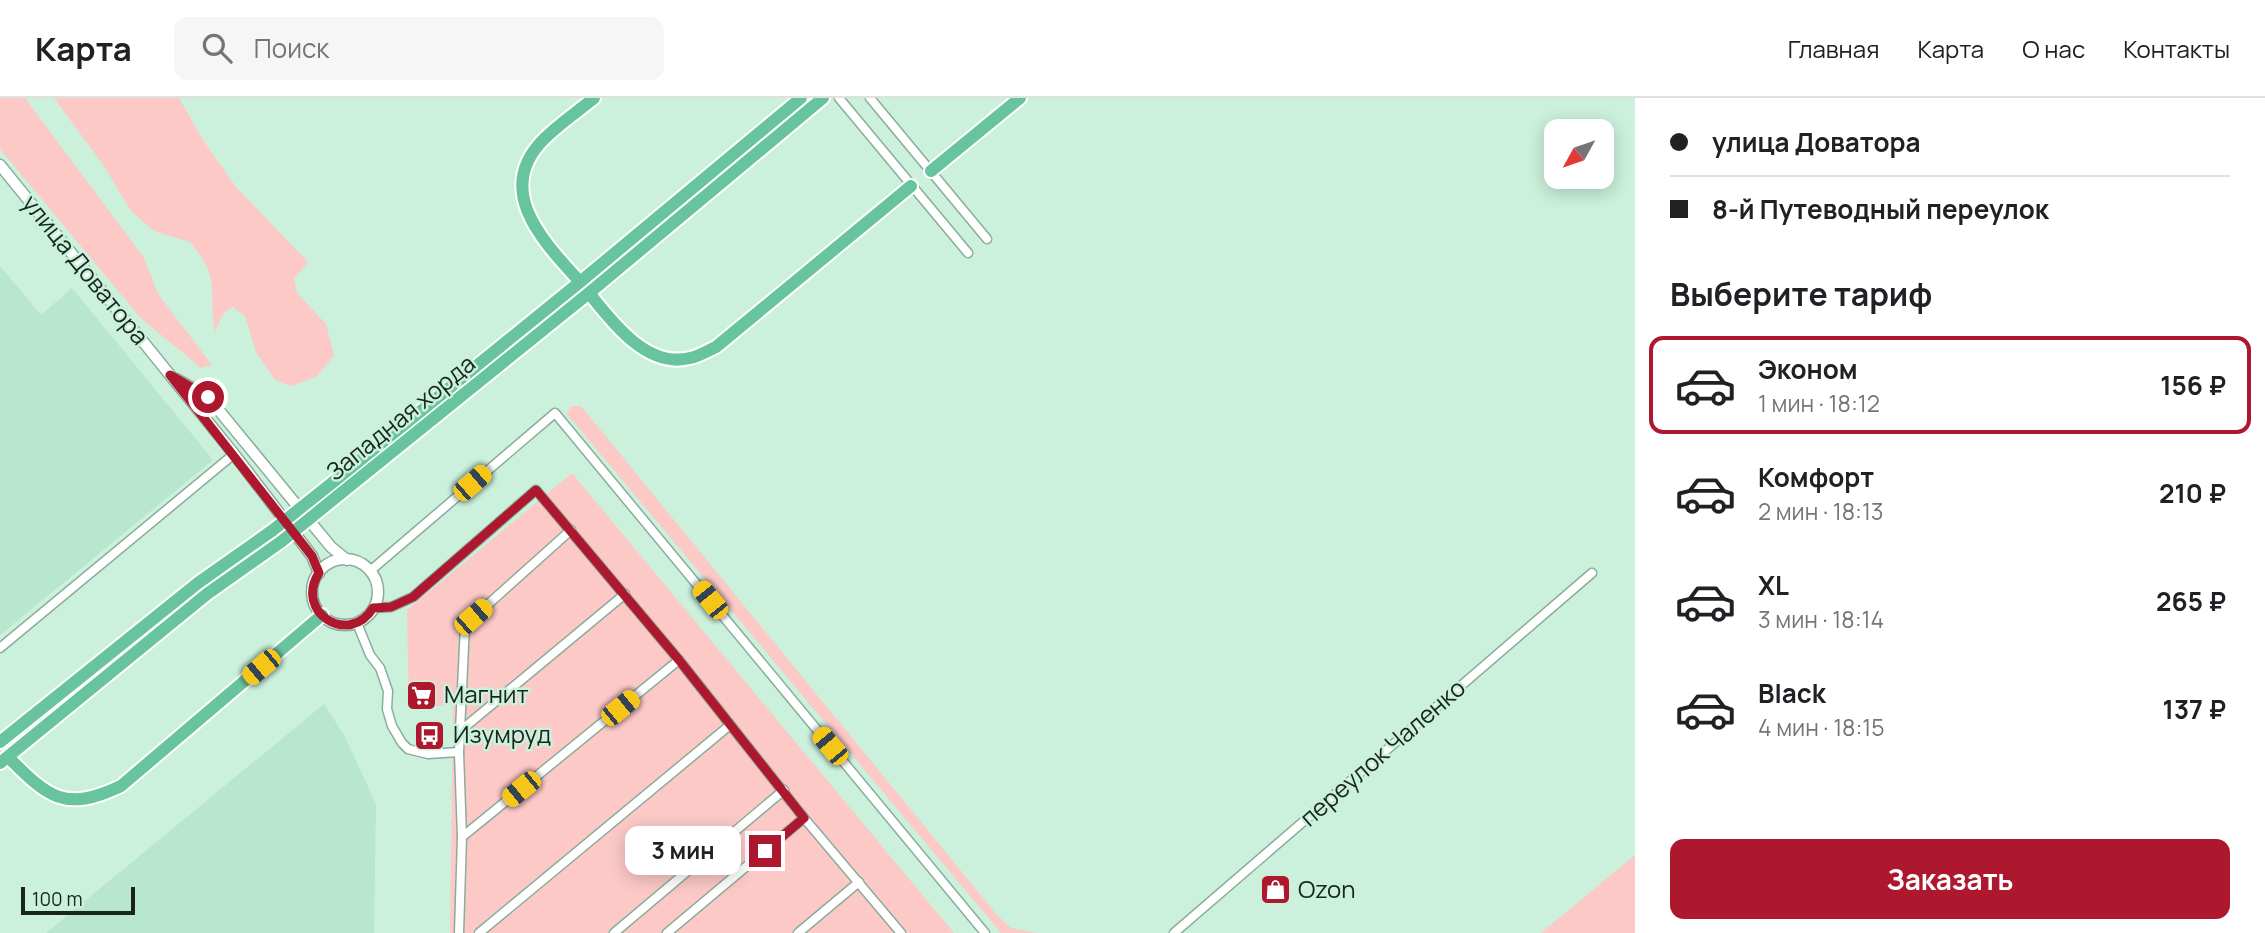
<!DOCTYPE html>
<html lang="ru">
<head>
<meta charset="utf-8">
<style>
  body { margin:0; font-family:Manrope,sans-serif; background:#f6f6f6; color:#202124; height:100vh; display:flex; flex-direction:column; font-size:26px; white-space:nowrap }
  * { box-sizing:border-box; margin:0 }
  p { font-size:23px; color:#757577 }
  .icon { flex:none; width:38px; height:38px; fill:none; stroke:currentColor; stroke-width:2; stroke-linecap:round; stroke-linejoin:round }
  .map { position:relative; flex:1; overflow:hidden }
  .drawer { display:flex; flex-direction:column; background:#fff; width:630px }
  .drawer>* { flex:none }
  .guide { display:grid; align-content:center; height:154px; padding:0 35px; background:#fff }
  .needle { width:46px; rotate:230deg }
  .fabs { position:absolute; left:1544px; top:21px; display:grid; gap:14px }
  .fabs a { display:grid; place-items:center; width:70px; height:70px; border-radius:14px; background:#fff; box-shadow:0 4px 18px #0003; font-size:35px }
  .scale { position:absolute; left:21px; bottom:18px; width:114px; box-sizing:border-box; padding-left:7px; border:4px solid #17251e; border-top:0; font-size:19px; line-height:24px; white-space:nowrap; color:#17251e; -webkit-text-stroke:5px #cbf0dc; paint-order:stroke }
  .end { position:absolute; width:32px; height:32px; margin:-16px; border:9px solid #ad182f; background:#fff; box-shadow:0 0 0 4px #fff }
  .from { border-radius:50% }
  .bubble { position:absolute; height:49px; border-radius:14px; background:#fff; box-shadow:0 4px 18px #0003; font-size:23px; font-weight:700; line-height:49px; text-align:center }
  .car { position:absolute; width:21px; height:42px; margin:-21px -10px; border-radius:9px; box-shadow:0 0 5px 2px #0007; background:linear-gradient(#f5c518 24%,#345 0 40%,#f5c518 0 76%,#345 0 86%,#f5c518 0) }
  .guide b { display:flex; align-items:center; gap:24px; height:66px; font-size:26px }
  .guide b+b { border-top:2px solid #e0e0e0 }
  .guide i { width:18px; height:18px; background:#202124 }
  ul { padding:0; list-style:none }
  li { display:flex; align-items:center; gap:21px; height:98px; margin:0 14px 10px; padding:0 21px; border:4px solid transparent; border-radius:14px }
  li div { flex:1 }
  li b { display:block; font-size:26px }
  li em { font-style:normal; font-weight:700 }
  li.on { border-color:#ad182f }
  li>.icon { width:63px; height:63px; stroke-width:1.5 }
  h2 { padding:0 35px; font-size:32px; line-height:84px }
  .button { display:flex; gap:14px; margin-top:auto; padding:14px 35px }
  .button a { flex:1; height:80px; border-radius:14px; background:#ad182f; color:#fff; font-size:28px; font-weight:700; line-height:80px; text-align:center }
  header { display:flex; align-items:center; gap:42px; box-sizing:border-box; height:98px; padding:0 35px; background:#fff; border-bottom:2px solid #e0e0e0 }
  header strong { font-size:33px }
  nav { display:flex; gap:38px; margin-inline-start:auto; font-size:24px }
  .search { width:490px; height:63px; background:#f6f6f6; display:flex; align-items:center; gap:18px; box-sizing:border-box; padding:0 24px; border-radius:14px; color:#757577; font-size:26px }
  main { display:flex; flex:1; min-height:0 }
  .map>svg:first-child { display:block }
  .built { fill:#b9e6ce }
  .green { fill:#fcc9c7 }
  .lines { fill:none; stroke-linecap:round; stroke-linejoin:round }
  .minor-casing { stroke:#8aad9b; stroke-width:11 }
  .tertiary-casing { stroke:#8aad9b; stroke-width:13 }
  .trunk-casing { stroke:#fff; stroke-width:16 }
  .minor { stroke:#fff; stroke-width:8 }
  .tertiary { stroke:#fff; stroke-width:10 }
  .trunk { stroke:#67c49e; stroke-width:12 }
  .trunk-bridge-casing { stroke:#fff; stroke-width:16; stroke-linecap:butt }
  .trunk-bridge { stroke:#67c49e; stroke-width:12 }
  .route { stroke:#ad182f; stroke-width:9 }
  .labels { text-anchor:middle; stroke-width:5; stroke-linejoin:round; paint-order:stroke }
  .street-label { font-size:24px; fill:#17251e; stroke:#cbf0dc }
  .poi-label { font-size:24px; fill:#17251e; stroke:#cbf0dc; text-anchor:start }
</style>
</head>
<body>
<header>
<strong>Карта</strong>
<div class="search"><svg class="icon" aria-label="search" viewBox="0 0 24 24"><circle cx="10" cy="10" r="6"/><path d="M15 15l6 6"/></svg>Поиск</div>
<nav><a>Главная</a><a>Карта</a><a>О нас</a><a>Контакты</a></nav>
</header>
<main>
<div class="map">
<svg width="1635" height="835" viewBox="0 0 1635 835">
  <rect width="100%" height="100%" fill="#cbf0dc"/>
  <!-- built -->
  <g class="built">
    <path d="M0,168L41,217L72,190L213,362L0,537Z"/>
    <path d="M324,606L344,637L376,706L374,835H46Z"/>
  </g>
  <!-- green -->
  <g class="green">
    <path d="M0,0H25L144,160L158,196L212,267L200,270C181,251 159,237 139,218L0,51Z"/>
    <path d="M54,0H179L203,42L236,89L308,164L294,181L297,195L326,226L334,258L317,278L291,288L275,282L256,254L245,218L233,209L224,215L215,233C210,212 216,187 206,167C202,159 195,151 190,144L154,133L131,113L104,68Z"/>
    <path d="M571,308H581L997,817L1011,830L1036,835H1001L567,316Z"/>
    <path d="M572,375L954,835H450L453,606L409,611L407,512Z"/>
    <path d="M1635,757V835H1541Z"/>
  </g>
  <g class="lines">
    <defs>
      <g id="minor">
        <path d="M839,0L968,155"/>
        <path d="M870,0L987,141"/>
        <path d="M370,473L555,315L985,835"/>
        <path d="M374,510L391,509L413,499L536,392L679,562L804,720L901,835"/>
        <path d="M357,525L370,557L380,570L388,593L387,611L392,628L402,645L408,651L428,656L459,654"/>
        <path d="M0,550L234,356"/>
        <path d="M460,633L625,496"/>
        <path d="M462,739L679,562"/>
        <path d="M459,835L462,739L459,654L465,527L571,432"/>
        <path d="M479,835L730,627"/>
        <path d="M614,835L784,692"/>
        <path d="M667,835L804,720"/>
        <path d="M798,835L859,784"/>
        <path d="M1174,835L1592,475"/>
      </g>
      <g id="tertiary">
        <path d="M0,67L234,356L312,458L319,475"/>
        <path d="M176,281L208,299L331,449L347,462"/>
        <circle cx="345" cy="494" r="33"/>
      </g>
      <g id="trunk">
        <path d="M931,73L1020,0"/>
        <path d="M580,184C545,145 492,93 544,41C559,26 577,14 594,0"/>
        <path d="M589,195C612,224 647,271 690,260C699,258 707,253 716,249L911,88"/>
        <path d="M332,385L580,184L801,0"/>
        <path d="M340,396L589,195L823,0"/>
        <path d="M0,644L198,485L273,432"/>
        <path d="M8,659C48,699 64,715 121,688L322,517"/>
        <path d="M0,665L207,496L282,443"/>
      </g>
    </defs>
    <!-- minor casing -->
    <use href="#minor" class="minor-casing"/>
    <!-- tertiary casing -->
    <use href="#tertiary" class="tertiary-casing"/>
    <!-- trunk casing -->
    <use href="#trunk" class="trunk-casing"/>
    <!-- minor -->
    <use href="#minor" class="minor"/>
    <!-- tertiary -->
    <use href="#tertiary" class="tertiary"/>
    <!-- trunk -->
    <use href="#trunk" class="trunk"/>
    <defs>
      <g id="trunk-bridge">
        <path d="M273,432L332,385"/>
        <path d="M282,443L340,396"/>
      </g>
    </defs>
    <!-- trunk-bridge casing -->
    <use href="#trunk-bridge" class="trunk-bridge-casing"/>
    <!-- trunk-bridge -->
    <use href="#trunk-bridge" class="trunk-bridge"/>
  </g>
  <g class="lines">
    <!-- route -->
    <path class="route" d="M208,299L170,277L312,458L319,475C294,514 349,549 373,510L391,509L413,499L536,392L679,562L804,720L765,753"/>
  </g>
  <!-- icons -->
  <defs>
    <symbol id="supermarket-square" viewBox="-11 -11 22 22"><rect x="-9" y="-9" width="18" height="18" rx="4" fill="#ad182f" stroke="#cbf0dc"/><path d="M-6-5.5h2.5l.6 2H6L4.5 2H-2.5L-4.4-4H-6ZM-1.5 3.2a1.3 1.3 0 1 0 .1 0ZM3 3.2a1.3 1.3 0 1 0 .1 0Z" fill="#fff"/></symbol>
    <symbol id="bus-square" viewBox="-11 -11 22 22"><rect x="-9" y="-9" width="18" height="18" rx="4" fill="#ad182f" stroke="#cbf0dc"/><path d="M-5-6H5V4H4V6H2V4H-2V6H-4V4H-5ZM-3.5-4V0h7V-4ZM-3.5 1.2v1.5H-2V1.2ZM2 1.2v1.5H3.5V1.2Z" fill="#fff"/></symbol>
    <symbol id="shop-square" viewBox="-11 -11 22 22"><rect x="-9" y="-9" width="18" height="18" rx="4" fill="#ad182f" stroke="#cbf0dc"/><path d="M-5-2.5h2.3a2.7 3.5 0 0 1 5.4 0H5L5.5 6h-11ZM-1.5-2.5h3a1.5 2.3 0 0 0-3 0Z" fill="#fff"/></symbol>
  </defs>
  <g fill-rule="evenodd">
    <use href="#supermarket-square" x="404" y="580" width="35" height="35"/>
    <use href="#bus-square" x="412" y="620" width="35" height="35"/>
    <use href="#shop-square" x="1258" y="774" width="35" height="35"/>
  </g>
  <g class="labels">
    <!-- street labels -->
    <g class="street-label">
      <text transform="translate(85 172) rotate(51)" y="8">улица Доватора</text>
      <text transform="translate(401 320) rotate(-39)" y="8">Западная хорда</text>
      <text transform="translate(1383 655) rotate(-41)" y="8">переулок Чаленко</text>
    </g>
    <!-- poi labels -->
    <g class="poi-label">
      <text x="444" y="605">Магнит</text>
      <text x="453" y="645">Изумруд</text>
      <text x="1298" y="800">Ozon</text>
    </g>
  </g>
</svg>
<div class="fabs">
<a><svg class="needle" viewBox="-14 -14 28 28"><path d="M0-13l5 13h-10z" fill="#e53935"/><path d="M0 13l5-13h-10z" fill="#757577"/></svg></a>
</div>
<div class="scale">100 m</div>
<i class="end from" style="left:208px;top:299px"></i>
<i class="end" style="left:765px;top:753px"></i>
<div class="bubble" style="left:625px;top:728px;width:116px">3 мин</div>
<i class="car" style="left:472px;top:385px;rotate:49deg"></i>
<i class="car" style="left:710px;top:502px;rotate:321deg"></i>
<i class="car" style="left:473px;top:519px;rotate:49deg"></i>
<i class="car" style="left:261px;top:569px;rotate:230deg"></i>
<i class="car" style="left:620px;top:610px;rotate:51deg"></i>
<i class="car" style="left:830px;top:648px;rotate:320deg"></i>
<i class="car" style="left:521px;top:691px;rotate:231deg"></i>
</div>
<section class="drawer">
<div class="guide">
<b><i class="from"></i>улица Доватора</b>
<b><i></i>8-й Путеводный переулок</b>
</div>
<h2>Выберите тариф</h2>
<ul>
<li class="on"><svg class="icon" aria-label="car" viewBox="0 0 24 24"><path d="M5 17H2v-5l4-1 3-4h7l3 4 3 1v5h-3M9 17h6M6 11h13"/><circle cx="7" cy="17" r="2"/><circle cx="17" cy="17" r="2"/></svg><div><b>Эконом</b><p>1 мин · 18:12</p></div><em>156 ₽</em></li>
<li><svg class="icon" aria-label="car" viewBox="0 0 24 24"><path d="M5 17H2v-5l4-1 3-4h7l3 4 3 1v5h-3M9 17h6M6 11h13"/><circle cx="7" cy="17" r="2"/><circle cx="17" cy="17" r="2"/></svg><div><b>Комфорт</b><p>2 мин · 18:13</p></div><em>210 ₽</em></li>
<li><svg class="icon" aria-label="car" viewBox="0 0 24 24"><path d="M5 17H2v-5l4-1 3-4h7l3 4 3 1v5h-3M9 17h6M6 11h13"/><circle cx="7" cy="17" r="2"/><circle cx="17" cy="17" r="2"/></svg><div><b>XL</b><p>3 мин · 18:14</p></div><em>265 ₽</em></li>
<li><svg class="icon" aria-label="car" viewBox="0 0 24 24"><path d="M5 17H2v-5l4-1 3-4h7l3 4 3 1v5h-3M9 17h6M6 11h13"/><circle cx="7" cy="17" r="2"/><circle cx="17" cy="17" r="2"/></svg><div><b>Black</b><p>4 мин · 18:15</p></div><em>137 ₽</em></li>
</ul>
<div class="button"><a>Заказать</a></div>
</section>
</main>
</body>
</html>
